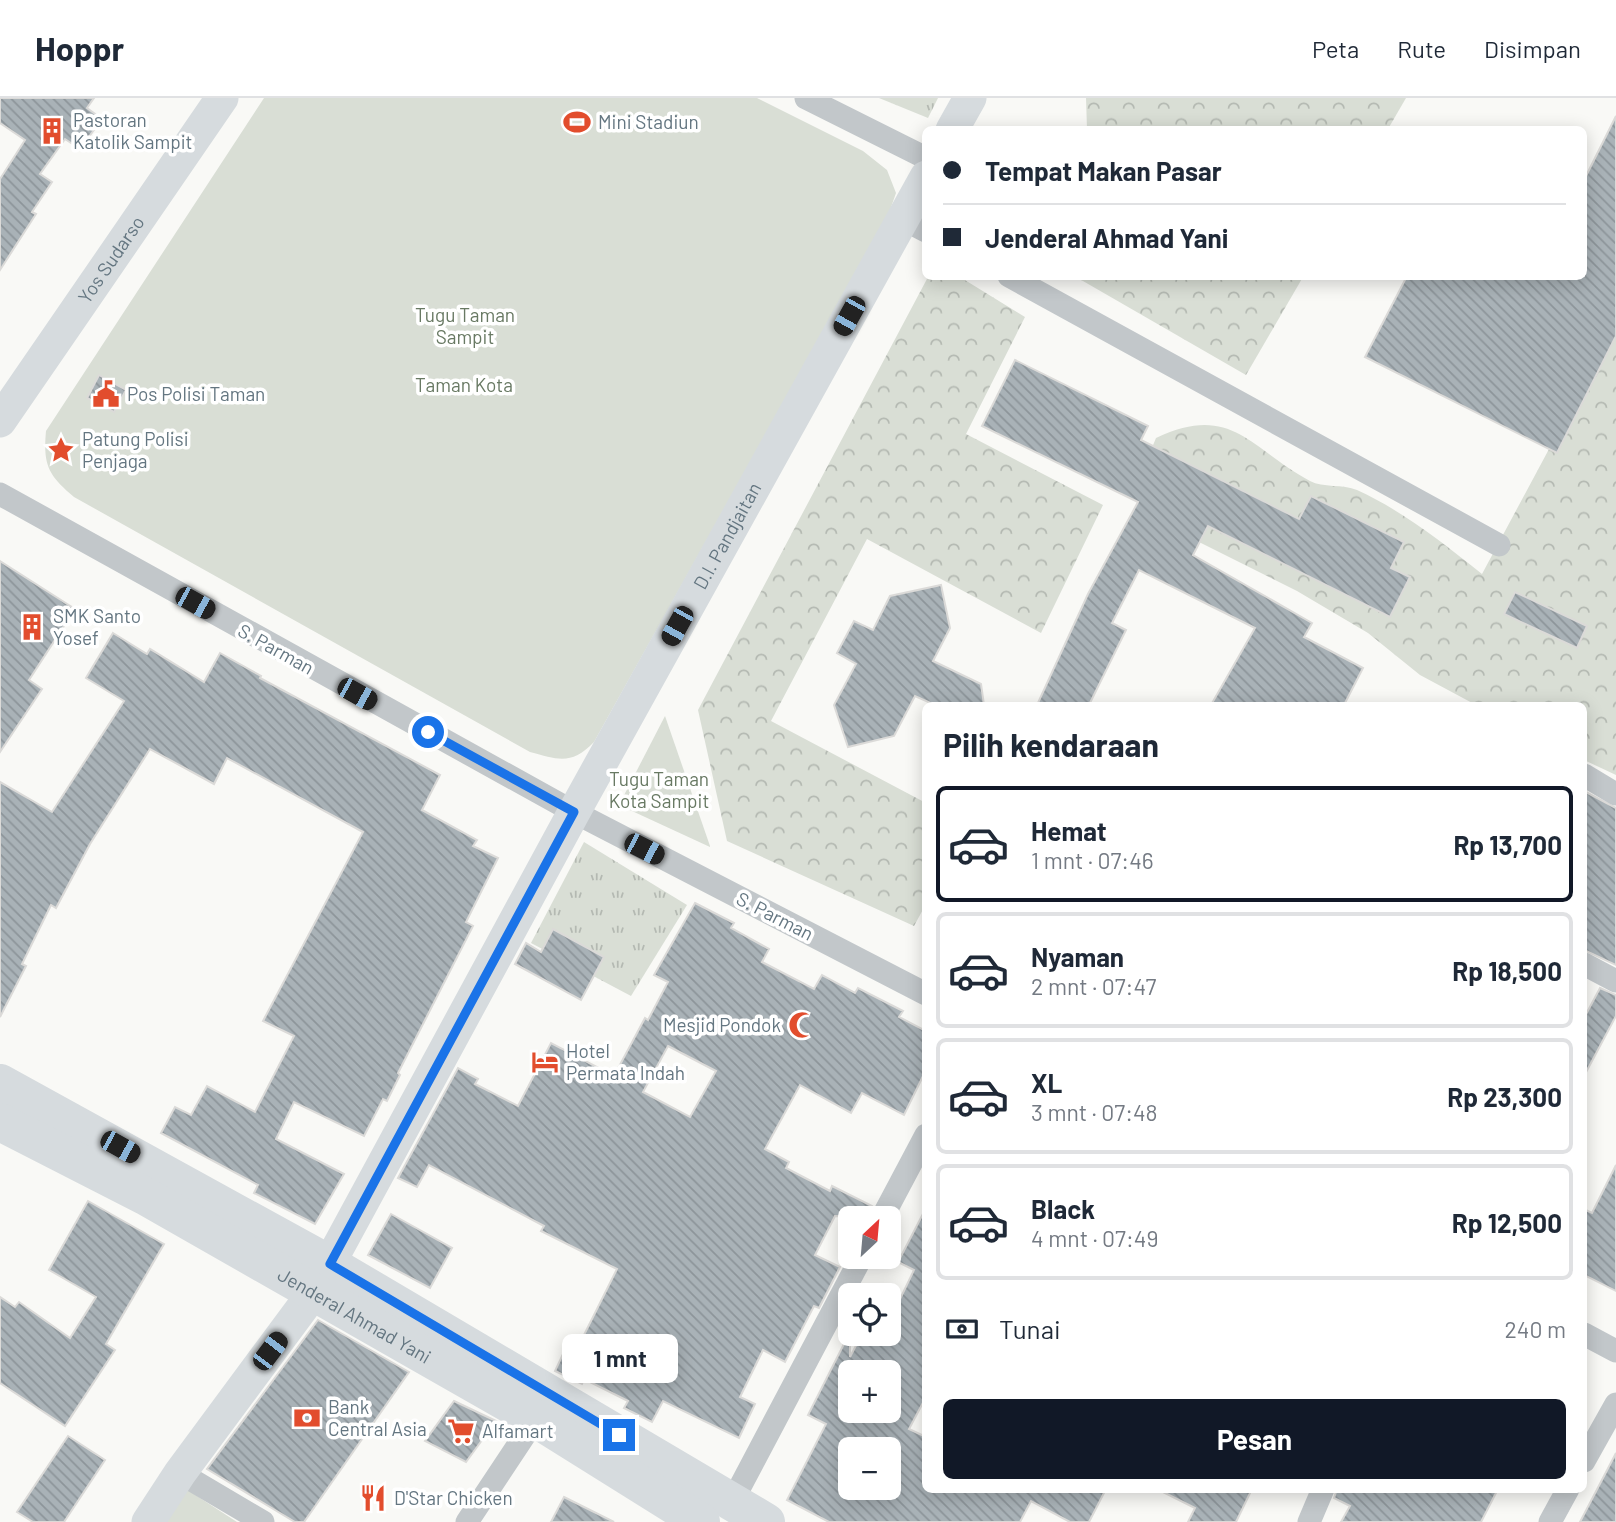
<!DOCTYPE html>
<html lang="id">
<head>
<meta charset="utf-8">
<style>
  body { margin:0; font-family:Barlow,sans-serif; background:#f2f2f3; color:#1f2937; height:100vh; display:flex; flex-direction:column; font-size:26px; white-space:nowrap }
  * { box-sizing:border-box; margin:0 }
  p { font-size:23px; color:#747a83 }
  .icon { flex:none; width:38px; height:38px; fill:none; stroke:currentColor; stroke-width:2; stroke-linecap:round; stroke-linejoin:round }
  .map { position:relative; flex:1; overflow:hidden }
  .sheet { position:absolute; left:922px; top:604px; width:665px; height:791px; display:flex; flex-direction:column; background:#fff; border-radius:10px; box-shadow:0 4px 18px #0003 }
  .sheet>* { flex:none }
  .hud { position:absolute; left:922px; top:28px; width:665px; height:154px; border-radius:10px; box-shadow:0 4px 18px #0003; display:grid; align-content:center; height:154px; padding:0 21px; background:#fff }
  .needle { width:46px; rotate:26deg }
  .buttons { position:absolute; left:838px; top:1108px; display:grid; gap:14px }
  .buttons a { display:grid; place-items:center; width:63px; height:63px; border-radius:10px; background:#fff; box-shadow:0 4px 18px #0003; font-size:35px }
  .end { position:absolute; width:32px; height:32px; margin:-16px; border:9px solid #1a73e8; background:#fff; box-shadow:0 0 0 4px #fff }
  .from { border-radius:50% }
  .bubble { position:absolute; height:49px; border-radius:10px; background:#fff; box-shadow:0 4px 18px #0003; font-size:23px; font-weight:700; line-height:49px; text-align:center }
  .car { position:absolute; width:21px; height:42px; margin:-21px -10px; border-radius:9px; box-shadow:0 0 5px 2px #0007; background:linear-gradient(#222 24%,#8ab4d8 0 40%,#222 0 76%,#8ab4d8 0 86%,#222 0) }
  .hud b { display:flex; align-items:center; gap:24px; height:66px; font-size:26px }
  .hud b+b { border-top:2px solid #e0e1e3 }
  .hud i { width:18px; height:18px; background:#1f2937 }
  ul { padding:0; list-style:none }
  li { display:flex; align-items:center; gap:21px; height:116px; margin:0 14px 10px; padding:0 7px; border:4px solid #e0e1e3; border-radius:10px }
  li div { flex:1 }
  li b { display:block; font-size:26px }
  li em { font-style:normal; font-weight:700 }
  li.current { border-color:#111827 }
  li>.icon { width:63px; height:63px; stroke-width:1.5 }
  h2 { padding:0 21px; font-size:32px; line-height:84px }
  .pay { display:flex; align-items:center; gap:18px; height:77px; padding:0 21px; font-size:26px }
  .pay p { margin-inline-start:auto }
  .button { display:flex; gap:14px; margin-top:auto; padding:14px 21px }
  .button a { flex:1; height:80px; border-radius:10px; background:#111827; color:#fff; font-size:28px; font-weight:700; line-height:80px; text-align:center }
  header { display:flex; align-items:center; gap:42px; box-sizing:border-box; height:98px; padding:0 35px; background:#fff; border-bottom:2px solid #e0e1e3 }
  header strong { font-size:33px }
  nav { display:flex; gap:38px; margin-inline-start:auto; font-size:24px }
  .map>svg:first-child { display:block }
  .grass { fill:url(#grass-tufts) }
  .forest { fill:url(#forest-crowns) }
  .green { fill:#d9ded5 }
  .building { fill:url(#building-back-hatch); stroke:#dbdad8; stroke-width:2; fill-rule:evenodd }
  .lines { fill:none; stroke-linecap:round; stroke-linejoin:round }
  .street { stroke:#c2c7ca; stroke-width:23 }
  .secondary { stroke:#d6dbde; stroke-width:33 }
  .highway { stroke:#d6dbde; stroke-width:38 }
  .route { stroke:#1a73e8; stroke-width:9 }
  .labels { text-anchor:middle; stroke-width:7; stroke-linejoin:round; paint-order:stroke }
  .poi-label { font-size:19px; fill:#647681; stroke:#fff; text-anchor:start }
  .street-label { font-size:19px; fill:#647681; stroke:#fff }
  .park-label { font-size:19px; fill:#687963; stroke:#fff }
</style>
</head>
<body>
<header>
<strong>Hoppr</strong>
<nav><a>Peta</a><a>Rute</a><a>Disimpan</a></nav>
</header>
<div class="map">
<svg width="1616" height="1424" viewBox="0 0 1616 1424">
  <defs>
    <pattern id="grass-tufts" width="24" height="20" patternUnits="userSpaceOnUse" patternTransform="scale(1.75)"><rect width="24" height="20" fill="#d9ded5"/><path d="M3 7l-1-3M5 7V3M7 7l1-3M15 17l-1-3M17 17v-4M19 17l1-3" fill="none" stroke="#b4b9b2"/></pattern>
    <pattern id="forest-crowns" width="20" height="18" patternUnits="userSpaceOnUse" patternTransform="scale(1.75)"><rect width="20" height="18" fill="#d9ded5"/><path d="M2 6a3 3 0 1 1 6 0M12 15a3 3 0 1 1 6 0" fill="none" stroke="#b4b9b2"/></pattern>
    <pattern id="building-back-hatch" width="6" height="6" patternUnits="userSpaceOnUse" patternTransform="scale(1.75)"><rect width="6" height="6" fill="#a9b2b7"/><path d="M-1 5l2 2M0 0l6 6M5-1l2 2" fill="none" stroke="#8d959a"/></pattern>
  </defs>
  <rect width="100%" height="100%" fill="#f9f9f6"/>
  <!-- grass -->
  <g class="grass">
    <path d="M879,0H938L928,20Z"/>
    <path d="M584,744L687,807L631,898L531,845Z"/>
  </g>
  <!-- forest -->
  <g class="forest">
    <path d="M1086,0H1406L1388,31L1087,32Z"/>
    <path d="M928,179H960L1025,219L966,336L1103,407L1041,535L867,441L771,623L926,705V806L914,828L727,743L698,612Z"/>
    <path d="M1076,179H1303L1246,277Z"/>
    <path d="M1616,226V677L1584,662V607H1476L1420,577L1368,535L1297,493L1139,414L1134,393L1156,340C1232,304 1250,351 1310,383C1323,390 1343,386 1357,392C1403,413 1443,445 1482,476Z"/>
  </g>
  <!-- green -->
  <g class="green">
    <path d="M264,0H757L863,53L887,72L896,95L889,115L594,644C572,667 559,662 530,654L74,399C48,377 43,367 46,333Z"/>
    <path d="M665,618L710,748V749L619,707Z"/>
    <path d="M183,1389L237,1424H160Z"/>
  </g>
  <!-- building -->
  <g class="building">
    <path d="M0,0H94L87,10L102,21L80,51L65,41L40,76L52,84L32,114L36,116L0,172V81L25,42L0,25Z"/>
    <path d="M1616,18V238L1557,355L1365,259L1407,178H1584V82Z"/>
    <path d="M1015,262L1148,328L1141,342L1299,421L1311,398L1404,444L1391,470L1410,479L1390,519L1208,428L1193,457L1312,525L1304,539L1363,570L1344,607H1211L1255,530L1139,472L1112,525L1126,532L1089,607H1037L1088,496L1138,404L982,328Z"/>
    <path d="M99,277L126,292L114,314L87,300Z"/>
    <path d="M0,463L75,511L29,582L42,591L0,654Z"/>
    <path d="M941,487L950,530L933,563L981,586L984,607H935L915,598L894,638L848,649L834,607L856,566L837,555L854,523L873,532L890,498Z"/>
    <path d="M1515,494L1587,528L1577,550L1504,516Z"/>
    <path d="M113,535L147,556L150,551L204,584L220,555L261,578L260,580L440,677L422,712L477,742L473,748L498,760L466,824L473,828L398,975L400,977L387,1003L383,1001L364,1038L294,1004L276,1041L344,1076L315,1126L254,1095L258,1087L161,1035L175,1009L191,1017L207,988L255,1014L294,938L263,923L363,734L227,660L214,686L150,651L90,746L56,810L51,807L22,866L26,868L0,919V684L52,714L124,603L86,580Z"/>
    <path d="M1584,693L1616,710V867L1584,852Z"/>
    <path d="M695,805L734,825L731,830L769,851L762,864L814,891L822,877L855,895L858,890L903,913L899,919L926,933V972L904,1017L862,995L851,1015L800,987L765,1051L789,1064L786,1070L830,1093L832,1088L872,1108L868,1120L835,1118L815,1157L840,1169L819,1210L814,1208L785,1264L763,1252L740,1299L755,1306L739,1340L663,1303L652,1324L624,1310L628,1303L584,1281L582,1286L555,1273L571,1239L581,1243L617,1171L541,1133L544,1128L429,1067L417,1089L398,1080L458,970L478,981L475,986L518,1008L551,945L614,978L645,920L648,922L668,884L654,877ZM668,948L716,973L690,1019L643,994Z"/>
    <path d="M553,831L604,859L581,902L515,866L526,845L541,854Z"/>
    <path d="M1600,890L1616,897V918L1584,978V920Z"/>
    <path d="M1616,1067V1193L1584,1177V1111L1592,1115Z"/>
    <path d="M88,1103L164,1146L106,1246L115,1252L65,1328L0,1285V1199L15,1209L19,1204L70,1240L96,1199L49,1172Z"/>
    <path d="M926,1110V1299L909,1331L926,1339V1391H1106L1089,1424H1070L1031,1403L1020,1424H829L787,1402L826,1326L808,1317L850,1234V1259L862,1236H889V1224L914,1172L898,1164ZM850,1274H889V1312H850ZM850,1351H889V1390H850Z"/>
    <path d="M391,1116L452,1150L430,1190L368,1157Z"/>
    <path d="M318,1222L409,1274L304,1424H295L207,1371Z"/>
    <path d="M454,1303L496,1323L466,1364L425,1343Z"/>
    <path d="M68,1338L105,1362L64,1424H33L17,1414Z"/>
    <path d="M1616,1355V1424H1580Z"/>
    <path d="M1157,1391H1252L1236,1424H1188L1195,1410Z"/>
    <path d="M1337,1391H1498L1481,1424H1341L1350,1408L1334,1400Z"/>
    <path d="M564,1399L614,1424H551Z"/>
  </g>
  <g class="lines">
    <!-- street -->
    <g class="street">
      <path d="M806,0L926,60"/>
      <path d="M903,121L926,133"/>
      <path d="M1009,178L1499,447"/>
      <path d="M0,396L574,714L926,896"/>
      <path d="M1584,677L1616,696"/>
      <path d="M1584,866L1616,883"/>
      <path d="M882,1120L926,1037"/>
      <path d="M1584,1236L1616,1253"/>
      <path d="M1584,1363L1616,1306"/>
      <path d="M180,1375L263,1424"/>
      <path d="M732,1404L862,1158"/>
      <path d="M467,1424L542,1311"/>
      <path d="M1309,1424L1323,1391"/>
      <path d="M1550,1424L1568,1391"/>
    </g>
    <!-- secondary -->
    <g class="secondary">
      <path d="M952,32L970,0"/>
      <path id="s1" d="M0,323L222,0"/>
      <path id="s2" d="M329,1166L574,714L926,79"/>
      <path d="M148,1424L180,1375L314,1194"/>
    </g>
    <!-- highway -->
    <g class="highway">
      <path d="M0,985L329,1166L766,1424"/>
      <path id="s3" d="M0,1024L145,1098L536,1321L701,1424"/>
    </g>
  </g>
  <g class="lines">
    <!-- route -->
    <path class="route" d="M428,634L574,714L330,1166L619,1337"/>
  </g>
  <!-- icons -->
  <defs>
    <symbol id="stadium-bare" viewBox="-9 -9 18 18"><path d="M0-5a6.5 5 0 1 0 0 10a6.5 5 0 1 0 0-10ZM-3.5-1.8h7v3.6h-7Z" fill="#e24d2d" stroke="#fff" stroke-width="2.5" paint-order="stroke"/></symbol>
    <symbol id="building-bare" viewBox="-9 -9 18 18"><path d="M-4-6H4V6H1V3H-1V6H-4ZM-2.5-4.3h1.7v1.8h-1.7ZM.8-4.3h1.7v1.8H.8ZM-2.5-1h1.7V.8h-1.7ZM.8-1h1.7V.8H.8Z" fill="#e24d2d" stroke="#fff" stroke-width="2.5" paint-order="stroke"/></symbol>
    <symbol id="civic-bare" viewBox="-9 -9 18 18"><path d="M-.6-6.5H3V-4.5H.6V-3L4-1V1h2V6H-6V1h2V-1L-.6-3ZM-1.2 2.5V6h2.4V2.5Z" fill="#e24d2d" stroke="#fff" stroke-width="2.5" paint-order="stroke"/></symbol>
    <symbol id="sight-bare" viewBox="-9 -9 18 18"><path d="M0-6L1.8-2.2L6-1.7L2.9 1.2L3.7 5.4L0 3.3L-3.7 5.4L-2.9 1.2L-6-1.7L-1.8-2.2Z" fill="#e24d2d" stroke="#fff" stroke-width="2.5" paint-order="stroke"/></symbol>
    <symbol id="mosque-bare" viewBox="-9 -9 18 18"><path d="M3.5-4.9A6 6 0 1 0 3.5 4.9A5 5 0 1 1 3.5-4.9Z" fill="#e24d2d" stroke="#fff" stroke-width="2.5" paint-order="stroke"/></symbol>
    <symbol id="hotel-bare" viewBox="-9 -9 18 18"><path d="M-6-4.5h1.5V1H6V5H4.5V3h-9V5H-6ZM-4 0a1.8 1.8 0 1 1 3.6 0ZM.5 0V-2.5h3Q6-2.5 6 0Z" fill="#e24d2d" stroke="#fff" stroke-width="2.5" paint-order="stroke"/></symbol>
    <symbol id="bank-bare" viewBox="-9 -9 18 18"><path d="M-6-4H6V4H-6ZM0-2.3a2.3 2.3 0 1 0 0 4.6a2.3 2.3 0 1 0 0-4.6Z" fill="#e24d2d" stroke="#fff" stroke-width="2.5" paint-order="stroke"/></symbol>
    <symbol id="supermarket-bare" viewBox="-9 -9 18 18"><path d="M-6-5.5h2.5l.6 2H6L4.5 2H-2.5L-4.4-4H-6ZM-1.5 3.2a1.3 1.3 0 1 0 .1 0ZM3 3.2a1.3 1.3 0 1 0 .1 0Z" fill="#e24d2d" stroke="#fff" stroke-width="2.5" paint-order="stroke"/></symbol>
    <symbol id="restaurant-bare" viewBox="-9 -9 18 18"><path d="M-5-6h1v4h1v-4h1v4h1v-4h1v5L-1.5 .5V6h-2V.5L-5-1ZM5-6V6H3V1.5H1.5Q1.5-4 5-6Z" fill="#e24d2d" stroke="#fff" stroke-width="2.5" paint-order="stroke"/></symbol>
  </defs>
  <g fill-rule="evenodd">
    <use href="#stadium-bare" x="558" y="5" width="38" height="38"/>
    <use href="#building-bare" x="33" y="14" width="38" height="38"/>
    <use href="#civic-bare" x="87" y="277" width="38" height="38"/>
    <use href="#sight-bare" x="42" y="333" width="38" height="38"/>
    <use href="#building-bare" x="13" y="510" width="38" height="38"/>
    <use href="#mosque-bare" x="783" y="908" width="38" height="38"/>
    <use href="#hotel-bare" x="526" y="945" width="38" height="38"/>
    <use href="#bank-bare" x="288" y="1301" width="38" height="38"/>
    <use href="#supermarket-bare" x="442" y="1314" width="38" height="38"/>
    <use href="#restaurant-bare" x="354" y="1381" width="38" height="38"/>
  </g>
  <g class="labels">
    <!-- poi labels -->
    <g class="poi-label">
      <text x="73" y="29">Pastoran<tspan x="73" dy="22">Katolik Sampit</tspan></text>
      <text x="598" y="31">Mini Stadiun</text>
      <text x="127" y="303">Pos Polisi Taman</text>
      <text x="82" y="348">Patung Polisi<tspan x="82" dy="22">Penjaga</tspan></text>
      <text x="53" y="525">SMK Santo<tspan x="53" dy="22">Yosef</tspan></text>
      <text x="781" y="934" text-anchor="end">Mesjid Pondok</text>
      <text x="566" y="960">Hotel<tspan x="566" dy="22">Permata Indah</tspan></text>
      <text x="328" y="1316">Bank<tspan x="328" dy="22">Central Asia</tspan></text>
      <text x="482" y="1340">Alfamart</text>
      <text x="394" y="1407">D'Star Chicken</text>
    </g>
    <!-- street labels -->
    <g class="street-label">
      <text dy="7" stroke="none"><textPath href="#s1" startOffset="196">Yos Sudarso</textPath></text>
      <text dy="7" stroke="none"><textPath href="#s2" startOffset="830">D.I. Pandjaitan</textPath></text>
      <text transform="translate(276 551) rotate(29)" y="7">S. Parman</text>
      <text transform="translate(775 818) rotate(27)" y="7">S. Parman</text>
      <text dy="7" stroke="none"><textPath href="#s3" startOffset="404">Jenderal Ahmad Yani</textPath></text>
    </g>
    <!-- park labels -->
    <g class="park-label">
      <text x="465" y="224">Tugu Taman<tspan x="465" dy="22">Sampit</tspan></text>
      <text x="464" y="294">Taman Kota</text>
      <text x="659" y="688">Tugu Taman<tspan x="659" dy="22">Kota Sampit</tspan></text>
    </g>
  </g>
</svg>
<div class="buttons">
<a><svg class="needle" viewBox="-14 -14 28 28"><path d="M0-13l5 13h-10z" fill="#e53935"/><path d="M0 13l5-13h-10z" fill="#747a83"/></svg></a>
<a><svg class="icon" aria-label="locate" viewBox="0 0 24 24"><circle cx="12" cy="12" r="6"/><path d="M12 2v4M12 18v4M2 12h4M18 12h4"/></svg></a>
<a>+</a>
<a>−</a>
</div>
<i class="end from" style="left:428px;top:634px"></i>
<i class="end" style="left:619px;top:1337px"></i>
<div class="bubble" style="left:562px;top:1236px;width:116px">1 mnt</div>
<i class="car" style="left:849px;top:218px;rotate:209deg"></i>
<i class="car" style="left:195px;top:505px;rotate:119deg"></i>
<i class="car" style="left:677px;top:528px;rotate:209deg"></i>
<i class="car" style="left:357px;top:596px;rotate:119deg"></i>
<i class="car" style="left:644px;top:751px;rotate:117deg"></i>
<i class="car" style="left:120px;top:1049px;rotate:119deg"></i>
<i class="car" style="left:270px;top:1253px;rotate:37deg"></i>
<div class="hud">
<b><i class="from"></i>Tempat Makan Pasar</b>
<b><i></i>Jenderal Ahmad Yani</b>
</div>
<section class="sheet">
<h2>Pilih kendaraan</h2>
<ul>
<li class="current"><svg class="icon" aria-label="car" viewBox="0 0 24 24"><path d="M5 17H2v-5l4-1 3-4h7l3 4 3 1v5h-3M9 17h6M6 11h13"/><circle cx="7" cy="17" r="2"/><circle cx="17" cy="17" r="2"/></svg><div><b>Hemat</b><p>1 mnt · 07:46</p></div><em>Rp 13,700</em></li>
<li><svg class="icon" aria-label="car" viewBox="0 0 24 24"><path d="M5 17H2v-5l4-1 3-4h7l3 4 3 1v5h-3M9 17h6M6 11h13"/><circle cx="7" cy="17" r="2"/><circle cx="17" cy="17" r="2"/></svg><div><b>Nyaman</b><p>2 mnt · 07:47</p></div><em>Rp 18,500</em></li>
<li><svg class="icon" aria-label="car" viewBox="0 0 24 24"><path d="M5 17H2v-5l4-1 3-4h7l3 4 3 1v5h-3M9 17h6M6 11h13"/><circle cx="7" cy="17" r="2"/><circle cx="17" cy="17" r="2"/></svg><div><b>XL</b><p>3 mnt · 07:48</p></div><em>Rp 23,300</em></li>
<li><svg class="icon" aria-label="car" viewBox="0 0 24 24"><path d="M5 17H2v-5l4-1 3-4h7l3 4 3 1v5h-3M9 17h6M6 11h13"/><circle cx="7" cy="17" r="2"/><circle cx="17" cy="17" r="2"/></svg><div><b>Black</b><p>4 mnt · 07:49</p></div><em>Rp 12,500</em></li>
</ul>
<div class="pay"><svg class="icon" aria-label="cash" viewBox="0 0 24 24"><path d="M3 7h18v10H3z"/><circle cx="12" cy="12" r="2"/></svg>Tunai<p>240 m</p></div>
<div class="button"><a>Pesan</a></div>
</section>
</div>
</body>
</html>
